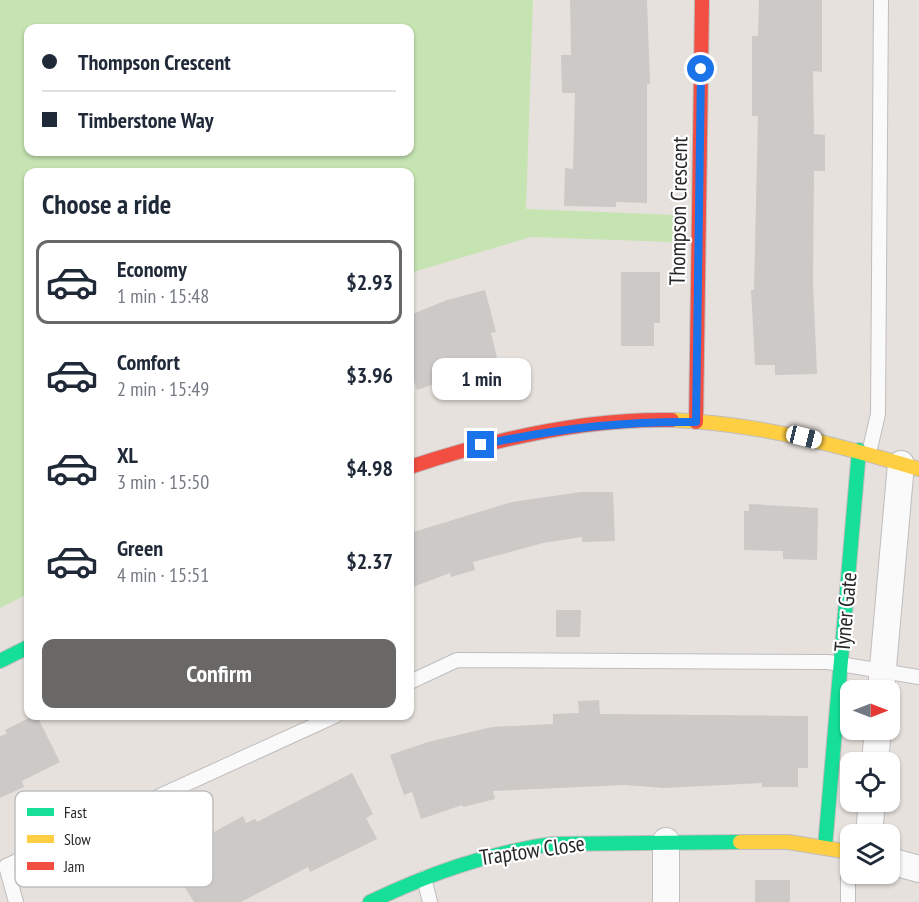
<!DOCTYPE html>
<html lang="en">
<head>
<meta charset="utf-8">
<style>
  body { margin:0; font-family:"PT Sans Narrow",sans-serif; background:#f2f2f3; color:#1f2937; height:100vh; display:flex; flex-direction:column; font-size:22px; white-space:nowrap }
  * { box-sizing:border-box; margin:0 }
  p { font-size:20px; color:#747a83 }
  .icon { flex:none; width:33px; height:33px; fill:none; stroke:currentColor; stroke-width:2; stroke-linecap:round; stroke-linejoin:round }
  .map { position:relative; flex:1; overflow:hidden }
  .sheet { position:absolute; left:24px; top:168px; width:390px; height:552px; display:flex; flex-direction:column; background:#fff; border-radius:12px; box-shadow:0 2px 4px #0004 }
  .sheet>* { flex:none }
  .hud { position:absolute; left:24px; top:24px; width:390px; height:132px; border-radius:12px; box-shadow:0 2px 4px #0004; display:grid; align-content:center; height:132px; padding:0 18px; background:#fff }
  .needle { width:39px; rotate:90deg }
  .fabs { position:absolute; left:840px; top:680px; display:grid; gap:12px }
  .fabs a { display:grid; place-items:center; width:60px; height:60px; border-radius:12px; background:#fff; box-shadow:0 2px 4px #0004; font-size:30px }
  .end { position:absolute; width:27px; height:27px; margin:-14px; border:8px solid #1a73e8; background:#fff; box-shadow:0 0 0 3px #fff }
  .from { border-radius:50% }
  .bubble { position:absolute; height:42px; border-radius:12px; background:#fff; box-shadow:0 2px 4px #0004; font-size:20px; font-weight:700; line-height:42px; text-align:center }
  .car { position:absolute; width:18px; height:36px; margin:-18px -9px; border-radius:8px; box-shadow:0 0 4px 2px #0007; background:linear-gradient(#fff 24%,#345 0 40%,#fff 0 76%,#345 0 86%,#fff 0) }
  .hud b { display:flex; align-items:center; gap:21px; height:57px; font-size:22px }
  .hud b+b { border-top:2px solid #e0e1e3 }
  .hud i { width:15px; height:15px; background:#1f2937 }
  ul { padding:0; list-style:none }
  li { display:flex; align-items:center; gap:18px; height:84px; margin:0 12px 9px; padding:0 6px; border:3px solid transparent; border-radius:12px }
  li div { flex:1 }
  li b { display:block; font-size:22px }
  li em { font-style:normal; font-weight:700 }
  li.current { border-color:#6a6866 }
  li>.icon { width:54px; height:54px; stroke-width:1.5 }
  h2 { padding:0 18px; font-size:27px; line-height:72px }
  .cta { display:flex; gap:12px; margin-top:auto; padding:12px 18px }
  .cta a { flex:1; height:69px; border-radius:12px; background:#6a6866; color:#fff; font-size:24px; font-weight:700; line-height:69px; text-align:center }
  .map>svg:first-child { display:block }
  .green { fill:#c6e4b2; fill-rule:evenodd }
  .building { fill:#ccc9c6 }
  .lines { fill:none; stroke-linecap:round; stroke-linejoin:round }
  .lane-casing { stroke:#bfbdbe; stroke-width:16 }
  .street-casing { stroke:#bfbdbe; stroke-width:28 }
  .fast-casing { stroke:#bfbdbe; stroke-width:16 }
  .slow-casing { stroke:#bfbdbe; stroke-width:16 }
  .jam-casing { stroke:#bfbdbe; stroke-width:16 }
  .lane { stroke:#fbfafa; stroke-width:14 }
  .street { stroke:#fbfafa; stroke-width:26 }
  .fast { stroke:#16e098; stroke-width:14 }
  .slow { stroke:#ffcf43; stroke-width:14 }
  .jam { stroke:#f24e42; stroke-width:14 }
  .route { stroke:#1a73e8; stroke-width:8 }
  .labels { text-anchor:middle; stroke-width:4.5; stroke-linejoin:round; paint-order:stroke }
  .street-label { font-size:22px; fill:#272727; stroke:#fff }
  .key { fill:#fff; stroke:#bebebe; stroke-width:1.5 }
  .key-label { font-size:16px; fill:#272727 }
</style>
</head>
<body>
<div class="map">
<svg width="919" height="902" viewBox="0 0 919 902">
  <rect width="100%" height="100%" fill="#e6e1dc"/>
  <!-- green -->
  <path class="green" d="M0,0H533L526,209L675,215L673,242L531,237L410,273V172H28V594L0,608ZM28,28H410V152H28Z"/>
  <!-- building -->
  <g class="building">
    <path d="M570,0H647L650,84H647V203L616,202V207L564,206L565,168L573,169L575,93H562L561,55H571Z"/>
    <path d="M759,0H822V72L813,71L814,134L825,135V171H814L813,282L817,374L775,375V365H755L751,290H754L758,116H752V36H758Z"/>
    <path d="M621,272H660V323H654V346H621Z"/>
    <path d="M485,290L496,332L491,333L498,362L448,374L449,379L417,390L410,367V315L447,300Z"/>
    <path d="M581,492H613L615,541L582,542V537L543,543L473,562L475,570L451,577L450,573L410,588V533L512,502Z"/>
    <path d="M749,504L818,508L817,560L783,559V551L744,550V511H749Z"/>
    <path d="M556,610H581L580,637H556Z"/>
    <path d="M599,700L600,714L808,716V768H798V787H762V783L664,788L625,785L493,791L495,799L463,807L462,805L421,819L412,792L404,795L390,755L428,742L492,727L553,724V714L579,713L578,701Z"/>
    <path d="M33,716H37L60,762L22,781L24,787L0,798V736L7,734L5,730Z"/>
    <path d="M352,773L373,814L366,818L377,839L310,872L308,867L241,902H194L161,849L182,836L189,846L243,816L246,823L255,819L257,822Z"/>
    <rect x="755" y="880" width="35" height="22"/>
  </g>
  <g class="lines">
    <defs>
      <g id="lane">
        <path d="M869,453L878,414L881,0"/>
        <path d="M410,682L457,660L828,662L919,677"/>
        <path d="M424,878L430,902"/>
        <path d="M16,902L6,866L335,716"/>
        <path d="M848,902V852"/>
      </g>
      <g id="street">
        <path d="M881,690L901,464"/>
        <path d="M875,762L878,729"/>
        <path d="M869,834L872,801"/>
        <path d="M890,861L919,869"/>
        <path d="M666,902V841"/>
      </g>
      <g id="fast">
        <path d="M0,661L28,647"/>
        <path d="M825,847L859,450"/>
        <path d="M370,902C429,874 487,853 552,844L740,842"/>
      </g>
      <g id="slow">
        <path d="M672,420C757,423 838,445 919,469"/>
        <path d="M740,842H788L850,852"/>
      </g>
      <g id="jam">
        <path d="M696,422L702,0"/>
        <path d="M410,467C494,439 583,418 672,420"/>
      </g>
    </defs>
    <!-- lane casing -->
    <use href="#lane" class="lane-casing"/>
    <!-- street casing -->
    <use href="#street" class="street-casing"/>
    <!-- fast casing -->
    <use href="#fast" class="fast-casing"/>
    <!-- slow casing -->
    <use href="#slow" class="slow-casing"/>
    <!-- jam casing -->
    <use href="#jam" class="jam-casing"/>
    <!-- lane -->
    <use href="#lane" class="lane"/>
    <!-- street -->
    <use href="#street" class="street"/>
    <!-- fast -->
    <use href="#fast" class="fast"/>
    <!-- slow -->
    <use href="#slow" class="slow"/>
    <!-- jam -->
    <use href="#jam" class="jam"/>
  </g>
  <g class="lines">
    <!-- route -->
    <path class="route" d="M481,445C552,429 623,421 696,422L701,69"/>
  </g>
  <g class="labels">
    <!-- street labels -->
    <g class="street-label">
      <text transform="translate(678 211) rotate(-89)" y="8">Thompson Crescent</text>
      <text transform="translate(845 612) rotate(-85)" y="8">Tyner Gate</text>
      <text transform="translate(532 850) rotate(-8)" y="8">Traptow Close</text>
    </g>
  </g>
  <!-- legend -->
  <rect x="15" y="791" width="198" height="96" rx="9" class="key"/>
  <rect x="27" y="808" width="27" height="8" fill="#16e098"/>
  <rect x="27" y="835" width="27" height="8" fill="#ffcf43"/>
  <rect x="27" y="862" width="27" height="8" fill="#f24e42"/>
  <g class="key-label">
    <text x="64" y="818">Fast</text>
    <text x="64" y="845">Slow</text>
    <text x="64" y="872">Jam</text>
  </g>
</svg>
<div class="fabs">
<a><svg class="needle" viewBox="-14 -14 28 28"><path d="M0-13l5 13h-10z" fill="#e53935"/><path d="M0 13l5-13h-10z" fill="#747a83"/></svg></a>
<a><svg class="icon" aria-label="locate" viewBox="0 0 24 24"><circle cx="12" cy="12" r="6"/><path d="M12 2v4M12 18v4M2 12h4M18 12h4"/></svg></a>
<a><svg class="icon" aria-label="layers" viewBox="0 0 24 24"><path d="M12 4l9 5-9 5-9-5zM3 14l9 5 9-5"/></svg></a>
</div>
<i class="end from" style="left:701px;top:69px"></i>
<i class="end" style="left:481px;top:445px"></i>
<div class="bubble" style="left:432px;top:358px;width:99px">1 min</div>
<i class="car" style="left:804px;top:437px;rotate:104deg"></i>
<div class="hud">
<b><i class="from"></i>Thompson Crescent</b>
<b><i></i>Timberstone Way</b>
</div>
<section class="sheet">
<h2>Choose a ride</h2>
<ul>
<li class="current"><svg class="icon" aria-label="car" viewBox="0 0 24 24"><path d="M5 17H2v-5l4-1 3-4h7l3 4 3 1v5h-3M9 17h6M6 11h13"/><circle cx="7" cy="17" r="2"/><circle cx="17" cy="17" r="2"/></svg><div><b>Economy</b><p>1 min · 15:48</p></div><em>$2.93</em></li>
<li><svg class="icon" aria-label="car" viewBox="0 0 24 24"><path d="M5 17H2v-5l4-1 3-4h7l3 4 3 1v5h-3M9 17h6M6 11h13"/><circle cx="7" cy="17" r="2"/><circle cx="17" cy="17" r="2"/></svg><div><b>Comfort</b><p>2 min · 15:49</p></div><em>$3.96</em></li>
<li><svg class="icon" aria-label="car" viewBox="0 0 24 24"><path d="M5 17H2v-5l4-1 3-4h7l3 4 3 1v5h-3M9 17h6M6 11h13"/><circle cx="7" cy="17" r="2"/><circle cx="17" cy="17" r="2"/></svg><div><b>XL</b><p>3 min · 15:50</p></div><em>$4.98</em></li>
<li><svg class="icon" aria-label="car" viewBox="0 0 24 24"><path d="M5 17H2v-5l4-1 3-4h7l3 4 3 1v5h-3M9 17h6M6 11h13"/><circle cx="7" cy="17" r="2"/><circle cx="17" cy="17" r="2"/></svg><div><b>Green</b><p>4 min · 15:51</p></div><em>$2.37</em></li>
</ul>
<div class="cta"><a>Confirm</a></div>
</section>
</div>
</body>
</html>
